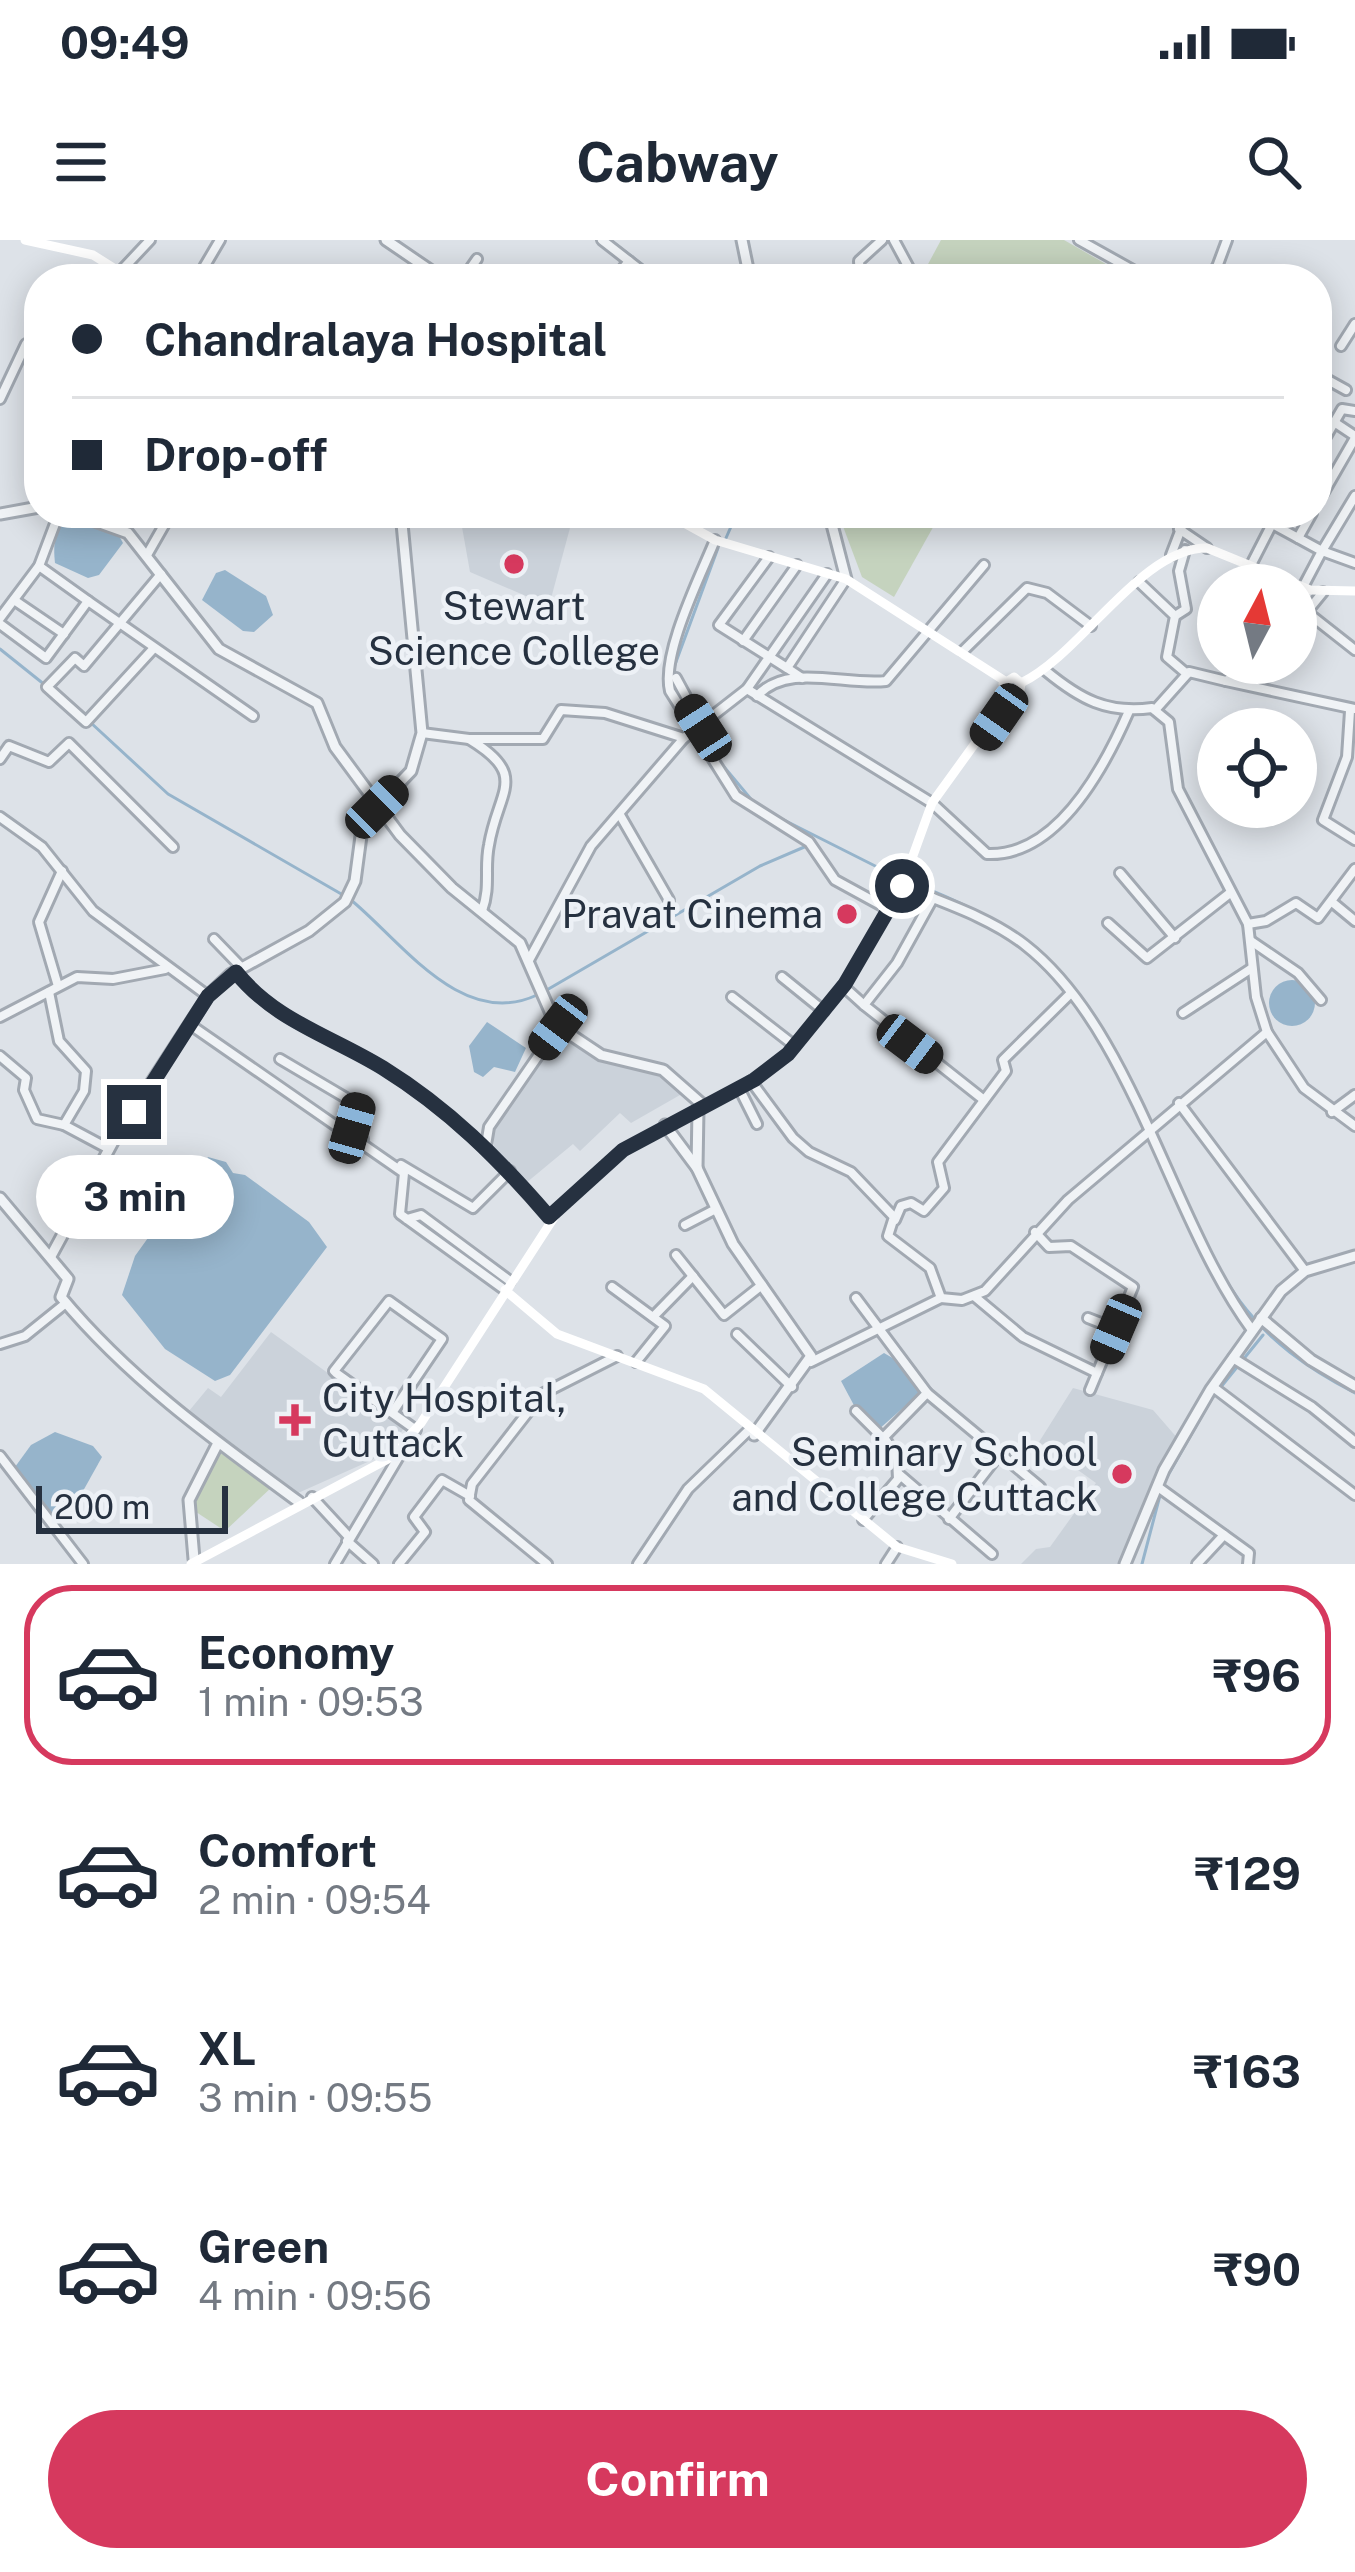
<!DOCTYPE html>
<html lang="en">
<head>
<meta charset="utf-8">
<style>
  body { margin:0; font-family:"Public Sans",sans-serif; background:#f6f6f7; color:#1f2937; height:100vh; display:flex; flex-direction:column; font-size:45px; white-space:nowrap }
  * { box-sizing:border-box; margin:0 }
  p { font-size:39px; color:#747a83 }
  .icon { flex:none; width:66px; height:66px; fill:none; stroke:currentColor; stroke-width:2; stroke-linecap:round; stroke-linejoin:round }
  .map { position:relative; height:1324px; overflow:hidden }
  .details { display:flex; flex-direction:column; background:#fff; flex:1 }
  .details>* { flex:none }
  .guide { position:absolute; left:24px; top:24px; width:1308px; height:264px; border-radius:48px; box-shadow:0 6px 30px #0003; display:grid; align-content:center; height:264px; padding:0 48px; background:#fff }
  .needle { width:78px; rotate:7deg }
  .buttons { position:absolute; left:1197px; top:324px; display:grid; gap:24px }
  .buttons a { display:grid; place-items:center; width:120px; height:120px; border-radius:50%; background:#fff; box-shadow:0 6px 30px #0003; font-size:60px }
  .scale { position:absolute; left:36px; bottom:30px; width:192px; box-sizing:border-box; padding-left:12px; border:6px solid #263140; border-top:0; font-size:33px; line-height:42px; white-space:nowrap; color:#263140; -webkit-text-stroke:9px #edf1f6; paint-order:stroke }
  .end { position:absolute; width:54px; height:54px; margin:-27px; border:15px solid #263140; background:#fff; box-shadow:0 0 0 6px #fff }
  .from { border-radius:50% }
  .bubble { position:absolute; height:84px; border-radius:42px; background:#fff; box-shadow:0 6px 30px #0003; font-size:39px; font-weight:700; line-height:84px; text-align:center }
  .car { position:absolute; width:36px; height:72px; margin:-36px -18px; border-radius:15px; box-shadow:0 0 9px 3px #0007; background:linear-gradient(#222 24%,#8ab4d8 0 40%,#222 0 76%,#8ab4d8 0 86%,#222 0) }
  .guide b { display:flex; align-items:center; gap:42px; height:114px; font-size:45px }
  .guide b+b { border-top:3px solid #e0e1e3 }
  .guide i { width:30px; height:30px; background:#1f2937 }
  ul { padding:21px 0 0; list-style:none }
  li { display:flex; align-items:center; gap:36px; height:180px; margin:0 24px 18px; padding:0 24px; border:6px solid transparent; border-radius:48px }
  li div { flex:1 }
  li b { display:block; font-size:45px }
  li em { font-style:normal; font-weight:700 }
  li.selected { border-color:#d6395e }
  li>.icon { width:108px; height:108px; stroke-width:1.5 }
  .cta { display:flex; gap:24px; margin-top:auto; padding:24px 48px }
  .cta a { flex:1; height:138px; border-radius:72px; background:#d6395e; color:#fff; font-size:48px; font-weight:700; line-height:138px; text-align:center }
  .status { display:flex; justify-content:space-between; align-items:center; height:84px; padding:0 60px; background:#fff; direction:ltr }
  .status svg { height:33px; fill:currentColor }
  header { display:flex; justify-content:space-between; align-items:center; height:156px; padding:0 48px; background:#fff; font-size:54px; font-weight:700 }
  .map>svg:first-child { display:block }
  .built { fill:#cbd2da }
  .green { fill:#c5d3be }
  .water { fill:#96b4cb }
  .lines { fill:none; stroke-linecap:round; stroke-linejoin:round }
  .stream { stroke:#96b4cb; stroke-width:3 }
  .minor-casing { stroke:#a2a9b2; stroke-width:14 }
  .tertiary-casing { stroke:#a2a9b2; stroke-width:15 }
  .minor { stroke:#f0f3f6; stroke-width:8 }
  .tertiary { stroke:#f0f3f6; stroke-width:9 }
  .secondary { stroke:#fff; stroke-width:9 }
  .route { stroke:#263140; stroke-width:15 }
  .poi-dot { fill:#d6395e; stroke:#edf1f6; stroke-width:4.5 }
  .labels { text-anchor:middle; stroke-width:9; stroke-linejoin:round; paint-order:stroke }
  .poi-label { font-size:39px; fill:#263140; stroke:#edf1f6; text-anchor:end }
</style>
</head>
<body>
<div class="status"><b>09:49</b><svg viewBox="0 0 49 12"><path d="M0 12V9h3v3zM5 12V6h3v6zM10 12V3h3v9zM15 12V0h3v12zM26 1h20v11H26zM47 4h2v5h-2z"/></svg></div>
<header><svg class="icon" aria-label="menu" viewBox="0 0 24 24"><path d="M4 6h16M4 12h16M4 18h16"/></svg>Cabway<svg class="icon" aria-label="search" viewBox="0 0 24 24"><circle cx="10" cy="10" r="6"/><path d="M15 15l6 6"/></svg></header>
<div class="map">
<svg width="1355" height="1324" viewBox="0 0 1355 1324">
  <rect width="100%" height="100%" fill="#dde2e8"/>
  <!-- built -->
  <g class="built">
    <path d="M466,273H574L549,366L470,332L462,287Z"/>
    <path d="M558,792L601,820L645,827L687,851L631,883L620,873L580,911L573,904L526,943L494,906L493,890Z"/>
    <path d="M271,1092L404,1188L394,1203L372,1220L298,1253L208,1190L189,1171L208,1148L221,1157Z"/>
    <path d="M1073,1148L1153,1170L1179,1200L1118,1324H1021L1036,1309L1050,1307L1096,1243L1039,1202Z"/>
  </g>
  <!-- green -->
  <g class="green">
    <path d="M941,0H1064L1132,39H920Z"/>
    <path d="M838,273H941L894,357L862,337Z"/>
    <path d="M219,1212L272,1247L225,1291L193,1270L191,1261Z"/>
  </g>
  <!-- water -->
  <g class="water">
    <path d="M69,277L118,294L123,303L99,335L88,338L55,323C53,305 54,288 69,277Z"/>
    <path d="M225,330L266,356L273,375L254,392L243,391L202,360L216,333Z"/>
    <circle cx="1292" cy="763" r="23"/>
    <path d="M487,782L526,808L515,832L494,827L483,837L474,832L469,806Z"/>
    <path d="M208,917L226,922L233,933L245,935L309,982L327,1007L230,1135L215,1141L165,1109L122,1055L135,1016L163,977C191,970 196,941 208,917Z"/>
    <path d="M884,1113L896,1120L921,1152L878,1190L857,1171L841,1141Z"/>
    <path d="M55,1192L93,1206L102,1217L78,1260L63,1274H51L15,1227L31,1205Z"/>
  </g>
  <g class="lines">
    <!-- stream -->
    <g class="stream">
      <path d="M610,0L661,39"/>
      <path d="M726,298L737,273"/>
      <path d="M0,409L45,445"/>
      <path d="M673,430L718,308"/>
      <path d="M90,482L168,554L343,655"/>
      <path d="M715,516L755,564"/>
      <path d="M774,575L899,638"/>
      <path d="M908,641C1010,681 1067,718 1118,818"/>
      <path d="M351,660C402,702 462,790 537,755"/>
      <path d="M545,751L760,626L809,605"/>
      <path d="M1166,919C1222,1035 1234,1090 1355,1153"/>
      <path d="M1142,1324L1163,1244L1212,1158L1263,1095"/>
    </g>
    <defs>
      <g id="minor">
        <path d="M602,0L652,39"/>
        <path d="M894,0L915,39"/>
        <path d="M1079,0L1149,39"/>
        <path d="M120,32L150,0"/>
        <path d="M620,32L629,21"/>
        <path d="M197,39L220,0"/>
        <path d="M463,39L477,19"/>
        <path d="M860,39L859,21L882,0"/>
        <path d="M1205,39L1217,27L1227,0"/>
        <path d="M1341,106L1355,84"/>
        <path d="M1317,134L1346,150"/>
        <path d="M0,159L26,104"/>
        <path d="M1334,182L1355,196"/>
        <path d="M1317,212L1342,169L1355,171"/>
        <path d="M1355,256L1322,311L1355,323"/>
        <path d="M1317,264L1355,198"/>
        <path d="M1252,273L1322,311L1303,347"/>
        <path d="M1179,289L1207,308"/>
        <path d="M1298,298L1312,273"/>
        <path d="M715,300C700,337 661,414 670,451L736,556L809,602L835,640L888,669"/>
        <path d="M147,315L171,273"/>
        <path d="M1171,315L1187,273"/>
        <path d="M769,317L719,385L787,428"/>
        <path d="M1251,325L1272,284"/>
        <path d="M1139,342L1175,376L1167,417L1187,434"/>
        <path d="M14,360L64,394"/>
        <path d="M88,361L253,476"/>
        <path d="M1308,373L1355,410"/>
        <path d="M1175,376L1186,369L1179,331L1185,310"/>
        <path d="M0,378L39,326L59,273"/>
        <path d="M0,384L46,418L88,361L39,326"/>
        <path d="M1296,385L1323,352"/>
        <path d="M743,401L797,325"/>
        <path d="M154,408L86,482L47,447L75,418L84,426L161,334"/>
        <path d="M963,411L1027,348L1047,353L1091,386"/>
        <path d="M1046,431C1080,459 1107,474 1152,468L1169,482L1178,549L1248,684L1256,757L1267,792L1304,848L1355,886"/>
        <path d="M676,438L703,488"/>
        <path d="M802,438L787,428L846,339"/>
        <path d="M1226,441L1355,469"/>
        <path d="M747,449L932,563L987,614C1058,617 1105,526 1129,471"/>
        <path d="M757,456C788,422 844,446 886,441L984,325"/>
        <path d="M1155,470L1189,432L1226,441L1252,423"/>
        <path d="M1350,471L1347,517L1323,580L1355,600"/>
        <path d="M422,493L469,499"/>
        <path d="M0,519L9,506L49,522L69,503L173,607"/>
        <path d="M620,575L669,660"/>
        <path d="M0,577L42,607L93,671L208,756"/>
        <path d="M1120,633L1175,698"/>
        <path d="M902,646C944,663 989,677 1025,705C1133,789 1170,979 1252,1090"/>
        <path d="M933,658L897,723L864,765L984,860"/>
        <path d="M1332,662L1355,681"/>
        <path d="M482,671C491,646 484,629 489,605C498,550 530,536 469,499H543L561,470L605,473L684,498L747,449L827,334"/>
        <path d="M1108,683L1147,718L1230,653"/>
        <path d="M1248,684L1266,681L1296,663L1318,678L1355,629"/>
        <path d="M214,699L242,728"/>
        <path d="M1251,701L1298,733L1321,760"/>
        <path d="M529,720L591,606L684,498"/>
        <path d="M235,732C275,781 331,796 383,828C449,870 499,919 549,978"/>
        <path d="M782,737L824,771"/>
        <path d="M58,746L39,682L62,631"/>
        <path d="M843,746L864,765"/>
        <path d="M49,752L59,801L86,831L84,851L64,885L109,909"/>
        <path d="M732,757L795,806"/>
        <path d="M1183,773L1252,728"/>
        <path d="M0,777L77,737L113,739L165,729"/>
        <path d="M192,786L404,933L400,974L505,1050"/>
        <path d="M0,816L26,838L24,850L37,879L64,885"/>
        <path d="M280,819L358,865L352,888L363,899"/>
        <path d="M751,841L793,898L809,912L851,932L894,977L888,996L930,1028L941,1058L962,1060L985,1051L1068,960L1267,792"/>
        <path d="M739,848L757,884"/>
        <path d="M1179,863L1305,1031"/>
        <path d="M1332,872L1355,855"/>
        <path d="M486,905L489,887L558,787"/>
        <path d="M401,925L473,968L510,931"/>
        <path d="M407,979L421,975L510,1041"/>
        <path d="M895,980L901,966L911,963L924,971L944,948L938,922L1006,831L1003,820L1070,754"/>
        <path d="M685,985L714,970"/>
        <path d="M1035,992L1049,1007L1071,1006L1133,1047L1090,1150"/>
        <path d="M676,1015L724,1075L762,1045"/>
        <path d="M612,1047L665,1086L636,1122"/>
        <path d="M974,1056L1023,1097L1097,1133"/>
        <path d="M856,1058L927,1153L884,1197L897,1218L898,1239L863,1280"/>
        <path d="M653,1077L693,1036"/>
        <path d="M1088,1078L1116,1089"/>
        <path d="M737,1094L792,1147"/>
        <path d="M0,1104L25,1096L66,1063"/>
        <path d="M1233,1118L1312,1167L1355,1202"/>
        <path d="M811,1122L941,1058"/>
        <path d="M1213,1147L1355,1255"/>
        <path d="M927,1153L1040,1247"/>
        <path d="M856,1171L883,1198"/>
        <path d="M392,1173L442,1099L389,1061L334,1131L336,1133L416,1190"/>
        <path d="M0,1216L83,1324"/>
        <path d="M900,1235L992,1314"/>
        <path d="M1158,1247L1249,1313L1248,1324"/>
        <path d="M312,1257L349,1297"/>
        <path d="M949,1279L1000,1213"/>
        <path d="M347,1301L373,1324"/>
        <path d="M335,1324L407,1203"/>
        <path d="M399,1324L425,1292L414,1277L442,1240L470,1256"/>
        <path d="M547,1324L469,1260L472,1244L542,1154L617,1116"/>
        <path d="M638,1324L688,1249L749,1190"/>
        <path d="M886,1324L897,1307"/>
        <path d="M1197,1324L1224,1295"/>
      </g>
      <g id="tertiary">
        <path d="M386,0L443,39"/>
        <path d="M742,0L750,39"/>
        <path d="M72,273L128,293L219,409L317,463L335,507L400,595L452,648L520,703L556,785L601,815L663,830L704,866"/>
        <path d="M829,273L846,339"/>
        <path d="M0,274L39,267"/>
        <path d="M665,885L697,928L733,1004L811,1116L754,1195"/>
        <path d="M697,928L698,869"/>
        <path d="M0,958L68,1039L61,1057C129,1139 214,1200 299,1262"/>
        <path d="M51,1016L114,900L208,756L231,734L309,691L345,662L355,641L363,581L411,531L422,493L401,273"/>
        <path d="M1261,1078L1311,1120L1355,1146"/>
        <path d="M194,1319L189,1260L217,1205"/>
        <path d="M1125,1324L1164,1230L1211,1149L1281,1051L1305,1031L1355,1016"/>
      </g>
    </defs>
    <!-- minor casing -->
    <use href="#minor" class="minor-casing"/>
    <!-- tertiary casing -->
    <use href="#tertiary" class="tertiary-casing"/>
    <!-- minor -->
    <use href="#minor" class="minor"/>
    <!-- tertiary -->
    <use href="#tertiary" class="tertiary"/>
    <!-- secondary -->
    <g class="secondary">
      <path d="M25,0L93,15L131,39"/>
      <path d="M666,273L715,300L846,339L1005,441"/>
      <path d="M1021,443C1083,413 1140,308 1207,308L1310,350L1355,351"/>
      <path d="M505,1050L557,1094L704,1149L897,1307L952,1324"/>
      <path d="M191,1324L388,1219L421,1183L564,962L623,910L754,840L788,814L845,744L902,646L932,563L1010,455L1020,451L1021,443L1014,437L1003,444L1010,455"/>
    </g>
  </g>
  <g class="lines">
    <!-- route -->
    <path class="route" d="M134,872L208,756L236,732C275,781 331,796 383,828C449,869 499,919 549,977L623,910L754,840L788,814L845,744L902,646"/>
  </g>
  <!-- markers -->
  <g class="poi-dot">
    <circle cx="514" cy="324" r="12"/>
    <circle cx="847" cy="674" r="12"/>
    <path d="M289 1162h12v12h12v12h-12v12h-12v-12h-12v-12h12z"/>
    <circle cx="1122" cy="1234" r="12"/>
  </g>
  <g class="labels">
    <!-- poi labels -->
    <g class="poi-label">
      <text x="514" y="380" text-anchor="middle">Stewart<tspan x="514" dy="45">Science College</tspan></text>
      <text x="823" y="688">Pravat Cinema</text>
      <text x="322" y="1172" text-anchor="start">City Hospital,<tspan x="322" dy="45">Cuttack</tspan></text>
      <text x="1098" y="1226">Seminary School<tspan x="1098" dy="45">and College Cuttack</tspan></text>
    </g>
  </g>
</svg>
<div class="buttons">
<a><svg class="needle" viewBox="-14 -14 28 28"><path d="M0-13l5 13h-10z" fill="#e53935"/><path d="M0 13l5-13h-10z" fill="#747a83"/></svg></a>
<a><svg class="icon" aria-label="locate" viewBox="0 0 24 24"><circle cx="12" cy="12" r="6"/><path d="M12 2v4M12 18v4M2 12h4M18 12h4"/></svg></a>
</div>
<div class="scale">200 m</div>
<i class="end from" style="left:902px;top:646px"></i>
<i class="end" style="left:134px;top:872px"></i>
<div class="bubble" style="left:36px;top:915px;width:198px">3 min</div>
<i class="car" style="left:999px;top:477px;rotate:215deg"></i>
<i class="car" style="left:703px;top:488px;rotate:327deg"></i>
<i class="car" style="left:377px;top:567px;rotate:45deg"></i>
<i class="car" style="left:558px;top:787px;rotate:217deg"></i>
<i class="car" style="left:910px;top:804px;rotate:127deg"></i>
<i class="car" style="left:352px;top:888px;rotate:16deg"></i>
<i class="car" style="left:1116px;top:1089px;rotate:203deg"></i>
<div class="guide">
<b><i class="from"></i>Chandralaya Hospital</b>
<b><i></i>Drop-off</b>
</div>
</div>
<section class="details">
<ul>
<li class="selected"><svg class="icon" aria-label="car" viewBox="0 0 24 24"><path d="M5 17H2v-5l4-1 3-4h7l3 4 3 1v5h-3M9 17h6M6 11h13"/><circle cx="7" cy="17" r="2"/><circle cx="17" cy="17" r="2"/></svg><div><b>Economy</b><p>1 min · 09:53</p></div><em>₹96</em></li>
<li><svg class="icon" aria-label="car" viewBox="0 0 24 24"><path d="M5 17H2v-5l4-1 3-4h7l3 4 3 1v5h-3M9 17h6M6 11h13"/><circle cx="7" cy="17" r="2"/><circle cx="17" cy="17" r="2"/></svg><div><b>Comfort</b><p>2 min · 09:54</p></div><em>₹129</em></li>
<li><svg class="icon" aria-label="car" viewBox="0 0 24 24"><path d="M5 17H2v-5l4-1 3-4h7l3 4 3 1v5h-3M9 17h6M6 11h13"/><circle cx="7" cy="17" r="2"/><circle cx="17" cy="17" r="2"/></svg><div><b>XL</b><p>3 min · 09:55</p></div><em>₹163</em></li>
<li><svg class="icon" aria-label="car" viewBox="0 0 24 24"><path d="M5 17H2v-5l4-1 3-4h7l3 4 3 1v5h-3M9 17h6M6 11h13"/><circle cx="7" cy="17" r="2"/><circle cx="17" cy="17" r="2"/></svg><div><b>Green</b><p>4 min · 09:56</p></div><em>₹90</em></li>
</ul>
<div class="cta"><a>Confirm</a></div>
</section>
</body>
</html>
